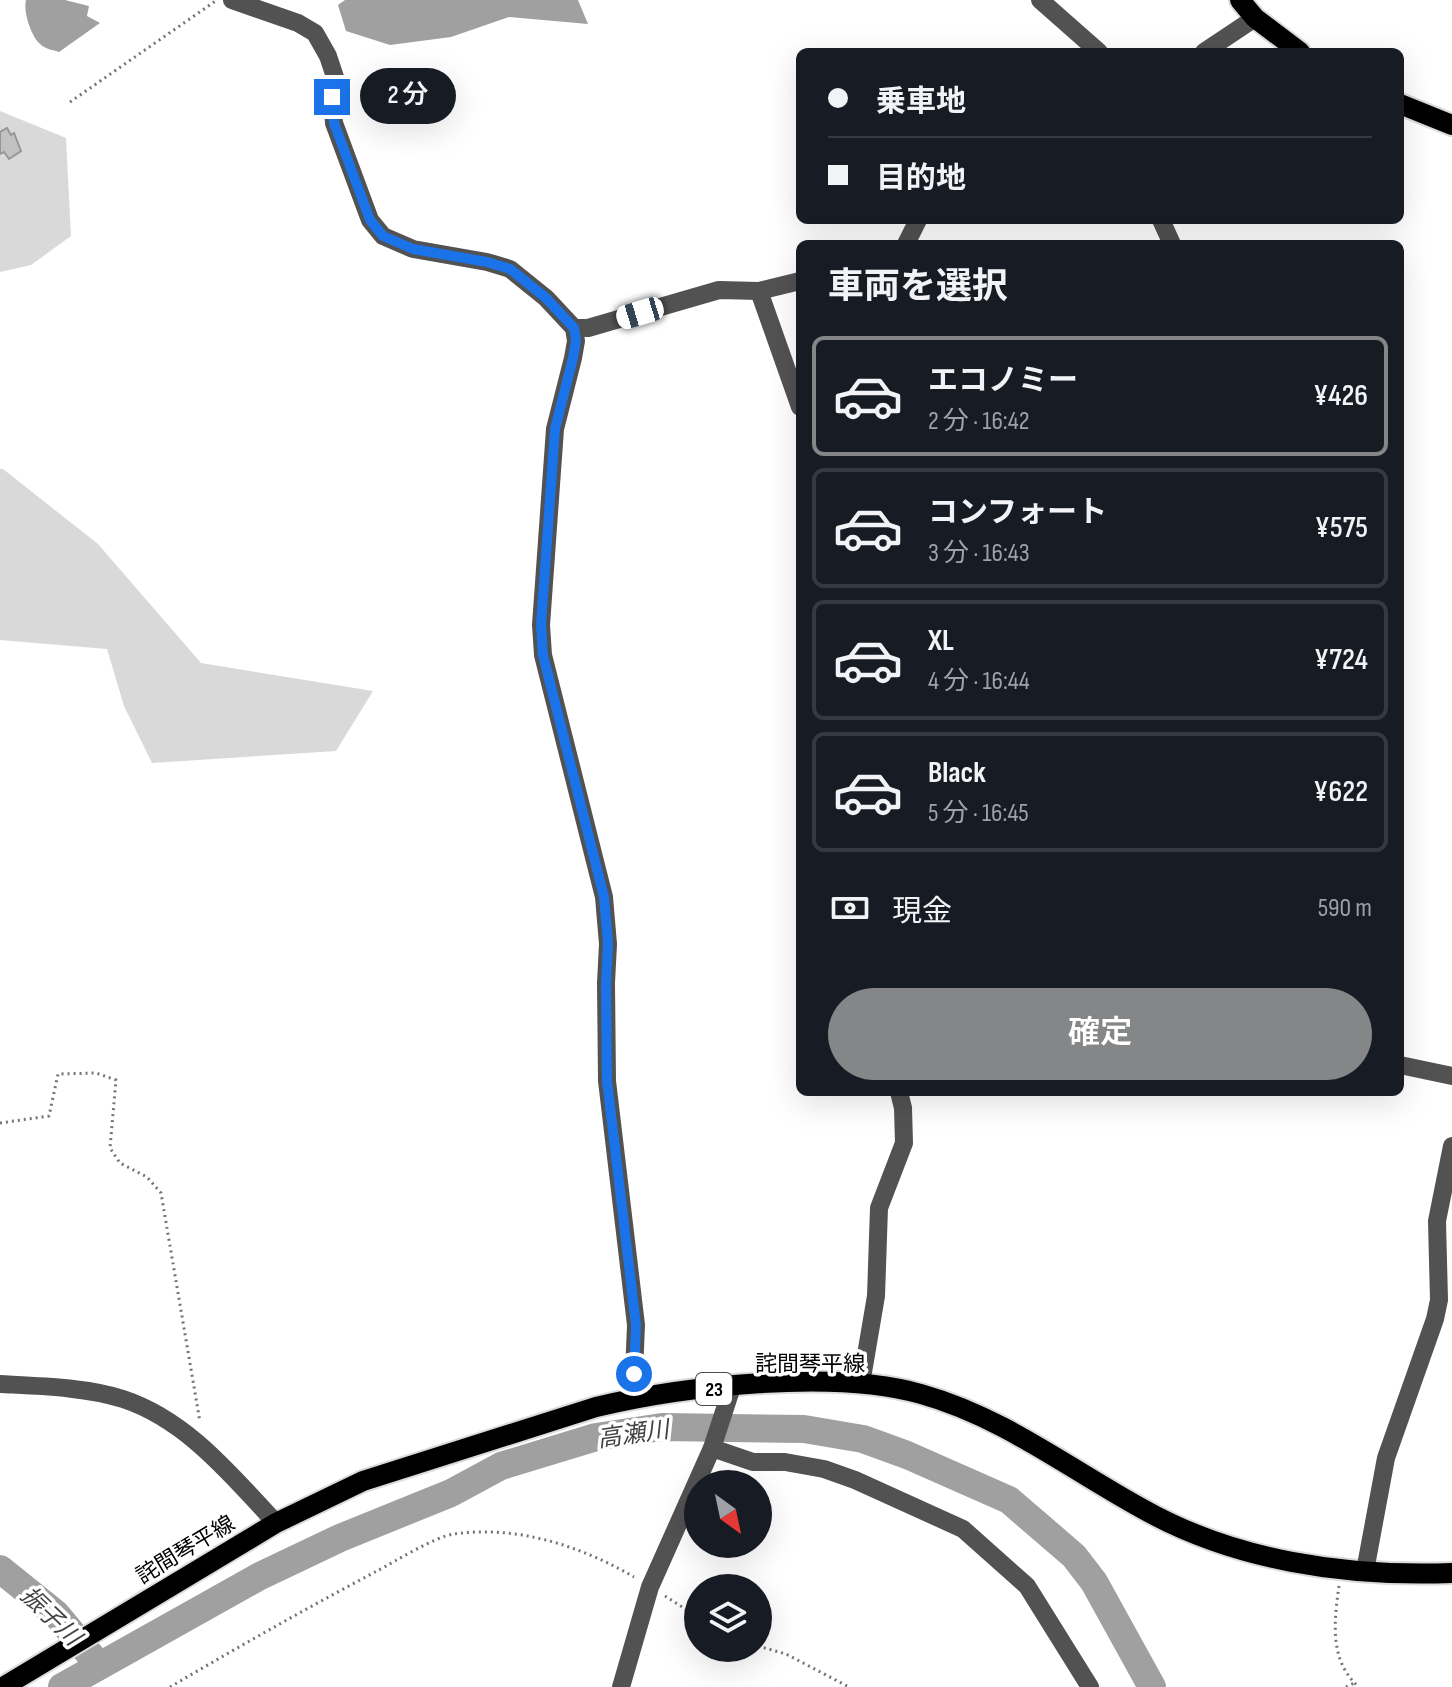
<!DOCTYPE html>
<html lang="ja">
<head>
<meta charset="utf-8">
<style>
  body { margin:0; font-family:"Sofia Sans Condensed","Noto Sans JP",sans-serif; background:#20242c; color:#f1f3f6; height:100vh; display:flex; flex-direction:column; font-size:30px; white-space:nowrap }
  * { box-sizing:border-box; margin:0 }
  p { font-size:26px; color:#9ea1a6 }
  .icon { flex:none; width:44px; height:44px; fill:none; stroke:currentColor; stroke-width:2; stroke-linecap:round; stroke-linejoin:round }
  .map { position:relative; flex:1; overflow:hidden }
  .drawer { position:absolute; left:796px; top:240px; width:608px; height:856px; display:flex; flex-direction:column; background:#171b24; border-radius:12px; box-shadow:0 8px 32px #0002 }
  .drawer>* { flex:none }
  .banner { position:absolute; left:796px; top:48px; width:608px; height:176px; border-radius:12px; box-shadow:0 8px 32px #0002; display:grid; align-content:center; height:176px; padding:0 32px; background:#171b24 }
  .needle { width:52px; rotate:147deg }
  .tools { position:absolute; left:684px; top:1470px; display:grid; gap:16px }
  .tools a { display:grid; place-items:center; width:88px; height:88px; border-radius:50%; background:#171b24; box-shadow:0 8px 32px #0002; font-size:40px }
  .end { position:absolute; width:36px; height:36px; margin:-18px; border:10px solid #1a73e8; background:#fff; box-shadow:0 0 0 4px #fff }
  .from { border-radius:50% }
  .bubble { position:absolute; height:56px; border-radius:28px; background:#171b24; box-shadow:0 8px 32px #0002; font-size:26px; font-weight:600; line-height:56px; text-align:center }
  .car { position:absolute; width:24px; height:48px; margin:-24px -12px; border-radius:10px; box-shadow:0 0 6px 2px #0007; background:linear-gradient(#fff 24%,#345 0 40%,#fff 0 76%,#345 0 86%,#fff 0) }
  .banner b { display:flex; align-items:center; gap:28px; height:76px; font-size:30px }
  .banner b+b { border-top:2px solid #363941 }
  .banner i { width:20px; height:20px; background:#f1f3f6 }
  ul { padding:0; list-style:none }
  li { display:flex; align-items:center; gap:24px; height:120px; margin:0 16px 12px; padding:0 16px; border:4px solid #363941; border-radius:12px }
  li div { flex:1 }
  li b { display:block; font-size:30px }
  li em { font-style:normal; font-weight:600 }
  li.active { border-color:#858687 }
  li>.icon { width:72px; height:72px; stroke-width:1.5 }
  h2 { padding:0 32px; font-size:36px; line-height:96px }
  .pay { display:flex; align-items:center; gap:20px; height:88px; padding:0 32px; font-size:30px }
  .pay p { margin-inline-start:auto }
  .cta { display:flex; gap:16px; margin-top:auto; padding:16px 32px }
  .cta a { flex:1; height:92px; border-radius:48px; background:#858687; color:#fff; font-size:32px; font-weight:600; line-height:92px; text-align:center }
  .map>svg:first-child { display:block }
  .green { fill:#d9d9d9 }
  .water { fill:#a0a0a0 }
  .lines { fill:none; stroke-linecap:round; stroke-linejoin:round }
  .river { stroke:#a0a0a0; stroke-width:28 }
  .building { fill:#c2c2c2; stroke:#969696; stroke-width:2 }
  .major-casing { stroke:#dbdbdb; stroke-width:24 }
  .path { stroke:#747474; stroke-width:3; stroke-dasharray:2 4; stroke-linecap:butt }
  .minor { stroke:#525252; stroke-width:18 }
  .major { stroke:#000; stroke-width:20 }
  .route { stroke:#1a73e8; stroke-width:10 }
  .labels { text-anchor:middle; stroke-width:7; stroke-linejoin:round; paint-order:stroke }
  .shield { fill:#fff; stroke:#4c4c4c; stroke-width:2 }
  .shield-label { font-size:20px; font-weight:bold; fill:#000 }
  .street-label { font-size:22px; fill:#000; stroke:#fff }
  .water-label { font-size:24px; font-style:italic; fill:#414141; stroke:#fff }
</style>
</head>
<body>
<div class="map">
<svg width="1452" height="1687" viewBox="0 0 1452 1687">
  <rect width="100%" height="100%" fill="#fff"/>
  <!-- green -->
  <g class="green">
    <path d="M0,111L66,138L71,236L31,265L0,272Z"/>
    <path d="M0,469H3L98,544L201,663L373,691L336,751L152,763L124,706L107,649L0,640Z"/>
  </g>
  <!-- water -->
  <g class="water">
    <path d="M26,0H65L89,6L87,16L100,23L59,52C53,50 45,49 40,44C31,36 23,11 26,0Z"/>
    <path d="M345,0H578L588,24L509,17L451,37L390,45L346,31L338,5Z"/>
  </g>
  <g class="lines">
    <!-- river -->
    <g class="river">
      <path d="M0,1569L56,1614L97,1663"/>
      <path d="M62,1687L260,1576L340,1538L451,1493L501,1466L596,1437L662,1427L804,1429L863,1439L907,1455L1009,1500L1074,1556L1094,1582L1152,1687"/>
    </g>
  </g>
  <!-- building -->
  <path class="building" d="M7,128L11,135L14,133L21,151L9,159L4,152L0,154V132Z"/>
  <g class="lines">
    <defs>
      <g id="major">
        <path d="M1240,0L1255,18L1300,52"/>
        <path d="M1400,104L1452,125"/>
        <path d="M3,1687L276,1523L363,1481L596,1407C684,1386 834,1369 921,1394C1003,1417 1068,1468 1141,1508C1234,1561 1346,1577 1452,1573"/>
      </g>
    </defs>
    <!-- major casing -->
    <use href="#major" class="major-casing"/>
    <!-- path -->
    <g class="path">
      <path d="M70,102L217,0"/>
      <path d="M0,1123L49,1116L58,1074L96,1073L116,1080L110,1148L120,1163L147,1177L161,1193L200,1422"/>
      <path d="M1339,1586C1334,1621 1329,1661 1359,1687"/>
      <path d="M665,1596L698,1617"/>
      <path d="M758,1646L786,1654L849,1687"/>
      <path d="M170,1687C238,1647 307,1608 377,1571C396,1561 434,1537 454,1534C517,1525 581,1546 634,1577"/>
      <path d="M1346,1687L1354,1683"/>
    </g>
    <!-- minor -->
    <g class="minor">
      <path d="M232,0L298,23L315,33L328,56L335,77L332,97L334,123L370,220L383,236L413,249L487,262L510,269L546,298L574,328L576,341L573,358L555,429L541,625L543,655L604,897L608,944L606,983L607,1081L636,1325L633,1398"/>
      <path d="M1040,0L1099,52"/>
      <path d="M1204,52L1255,18"/>
      <path d="M1161,220L1172,244"/>
      <path d="M906,244L918,220"/>
      <path d="M759,291L800,407"/>
      <path d="M574,328H588L719,290L759,291L800,281"/>
      <path d="M1400,1065L1452,1076"/>
      <path d="M0,1384C39,1386 86,1387 123,1399C187,1420 232,1476 276,1523"/>
      <path d="M861,1384L876,1296L879,1208L904,1143L903,1108L899,1092"/>
      <path d="M712,1448L753,1462H785L824,1469L855,1480L963,1529L1027,1586L1090,1687"/>
      <path d="M1365,1571L1386,1458L1435,1319L1439,1300L1437,1221L1452,1146"/>
      <path d="M621,1687L650,1587L712,1448L732,1387"/>
    </g>
    <!-- major -->
    <use href="#major" class="major"/>
  </g>
  <g class="lines">
    <!-- route -->
    <path class="route" d="M332,97L334,123L370,220L383,236L413,249L487,262L510,269L546,298L574,328L576,341L573,358L555,429L541,625L543,655L604,897L608,944L606,983L607,1081L636,1325L634,1374"/>
  </g>
  <g class="labels">
    <!-- shield labels -->
    <rect class="shield" x="696" y="1373" width="36" height="32" rx="6"/>
    <g class="shield-label">
      <text x="714" y="1396">23</text>
    </g>
    <!-- street labels -->
    <g class="street-label">
      <text x="810" y="1371">詫間琴平線</text>
      <text transform="translate(185 1549) rotate(-31)" y="8">詫間琴平線</text>
    </g>
    <!-- water labels -->
    <g class="water-label">
      <text transform="translate(633 1434) rotate(-8)" y="8">高瀬川</text>
      <text transform="translate(51 1616) rotate(44)" y="8">振子川</text>
    </g>
  </g>
</svg>
<div class="tools">
<a><svg class="needle" viewBox="-14 -14 28 28"><path d="M0-13l5 13h-10z" fill="#e53935"/><path d="M0 13l5-13h-10z" fill="#9ea1a6"/></svg></a>
<a><svg class="icon" aria-label="layers" viewBox="0 0 24 24"><path d="M12 4l9 5-9 5-9-5zM3 14l9 5 9-5"/></svg></a>
</div>
<i class="end from" style="left:634px;top:1374px"></i>
<i class="end" style="left:332px;top:97px"></i>
<div class="bubble" style="left:360px;top:68px;width:96px">2 分</div>
<i class="car" style="left:640px;top:313px;rotate:253deg"></i>
<div class="banner">
<b><i class="from"></i>乗車地</b>
<b><i></i>目的地</b>
</div>
<section class="drawer">
<h2>車両を選択</h2>
<ul>
<li class="active"><svg class="icon" aria-label="car" viewBox="0 0 24 24"><path d="M5 17H2v-5l4-1 3-4h7l3 4 3 1v5h-3M9 17h6M6 11h13"/><circle cx="7" cy="17" r="2"/><circle cx="17" cy="17" r="2"/></svg><div><b>エコノミー</b><p>2 分 · 16:42</p></div><em>¥426</em></li>
<li><svg class="icon" aria-label="car" viewBox="0 0 24 24"><path d="M5 17H2v-5l4-1 3-4h7l3 4 3 1v5h-3M9 17h6M6 11h13"/><circle cx="7" cy="17" r="2"/><circle cx="17" cy="17" r="2"/></svg><div><b>コンフォート</b><p>3 分 · 16:43</p></div><em>¥575</em></li>
<li><svg class="icon" aria-label="car" viewBox="0 0 24 24"><path d="M5 17H2v-5l4-1 3-4h7l3 4 3 1v5h-3M9 17h6M6 11h13"/><circle cx="7" cy="17" r="2"/><circle cx="17" cy="17" r="2"/></svg><div><b>XL</b><p>4 分 · 16:44</p></div><em>¥724</em></li>
<li><svg class="icon" aria-label="car" viewBox="0 0 24 24"><path d="M5 17H2v-5l4-1 3-4h7l3 4 3 1v5h-3M9 17h6M6 11h13"/><circle cx="7" cy="17" r="2"/><circle cx="17" cy="17" r="2"/></svg><div><b>Black</b><p>5 分 · 16:45</p></div><em>¥622</em></li>
</ul>
<div class="pay"><svg class="icon" aria-label="cash" viewBox="0 0 24 24"><path d="M3 7h18v10H3z"/><circle cx="12" cy="12" r="2"/></svg>現金<p>590 m</p></div>
<div class="cta"><a>確定</a></div>
</section>
</div>
</body>
</html>
